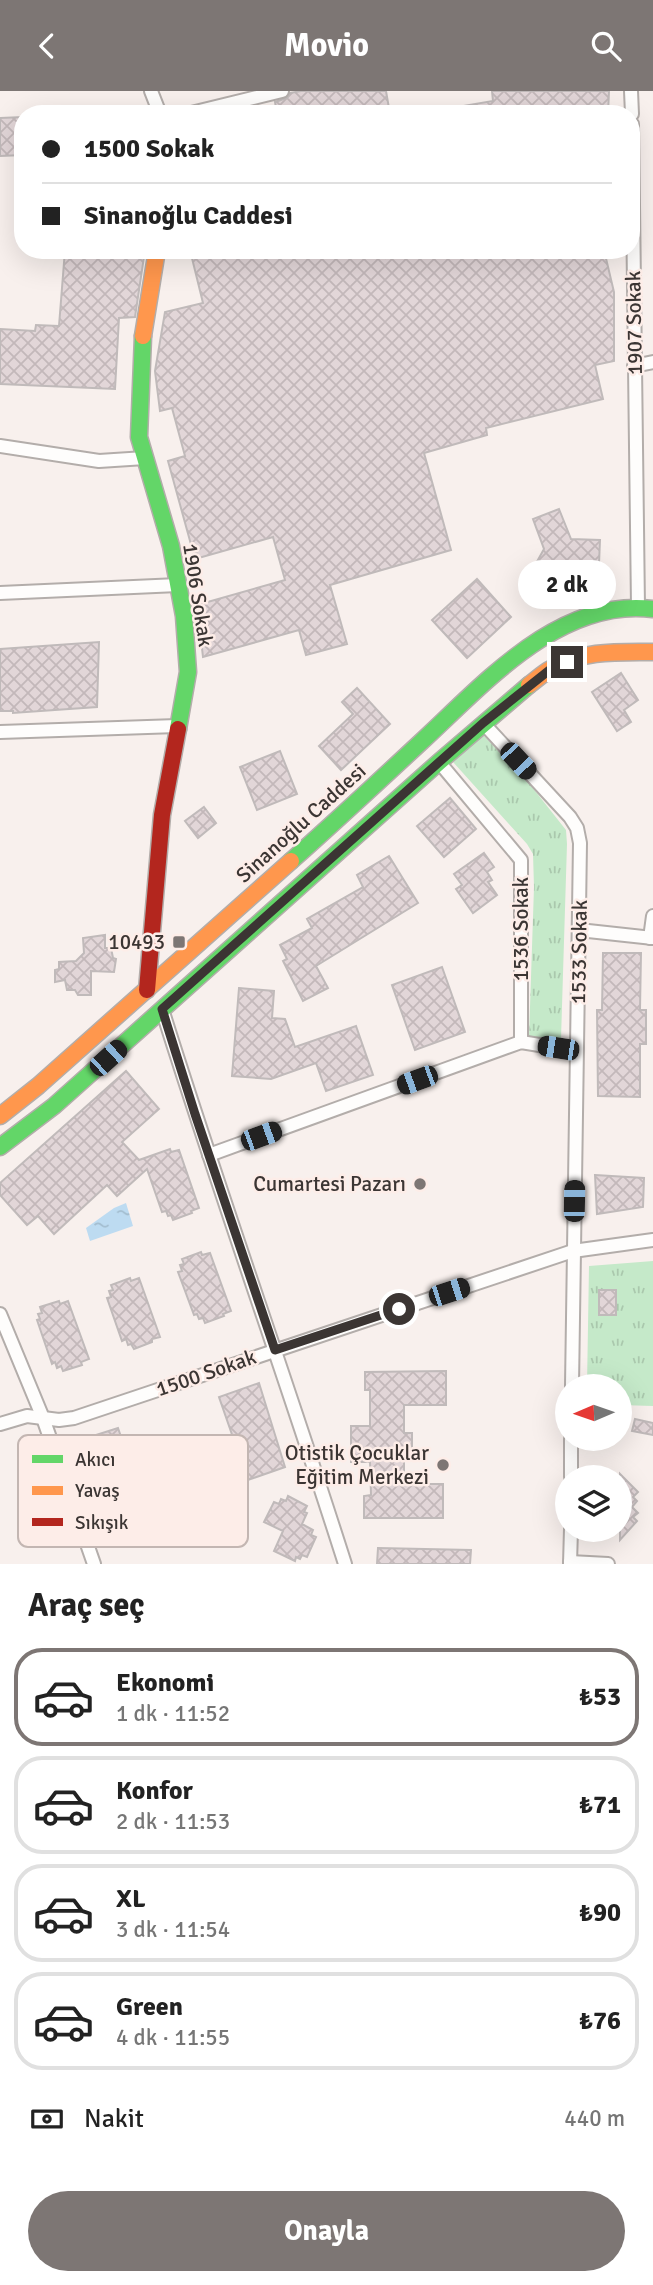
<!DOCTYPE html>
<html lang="tr">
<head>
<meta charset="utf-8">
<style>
  body { margin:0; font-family:Signika,sans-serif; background:#f6f6f6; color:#222; height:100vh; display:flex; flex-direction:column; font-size:26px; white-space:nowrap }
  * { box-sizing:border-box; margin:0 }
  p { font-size:23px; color:#767676 }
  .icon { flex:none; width:38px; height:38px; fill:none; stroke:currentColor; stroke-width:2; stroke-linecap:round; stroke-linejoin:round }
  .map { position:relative; height:1473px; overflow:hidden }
  .drawer { display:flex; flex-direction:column; background:#fff; flex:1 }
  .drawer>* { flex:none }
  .hud { position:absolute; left:14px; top:14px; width:626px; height:154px; border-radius:28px; box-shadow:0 7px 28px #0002; display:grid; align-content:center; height:154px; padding:0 28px; background:#fff }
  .needle { width:46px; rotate:268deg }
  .tools { position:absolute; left:555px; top:1283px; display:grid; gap:14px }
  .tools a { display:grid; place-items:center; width:77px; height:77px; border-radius:50%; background:#fff; box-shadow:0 7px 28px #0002; font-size:35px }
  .end { position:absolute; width:32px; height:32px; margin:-16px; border:9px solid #3b3533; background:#fff; box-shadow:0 0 0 4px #fff }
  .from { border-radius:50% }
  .bubble { position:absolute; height:49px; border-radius:24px; background:#fff; box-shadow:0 7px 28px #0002; font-size:23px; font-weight:700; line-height:49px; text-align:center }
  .car { position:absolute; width:21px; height:42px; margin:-21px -10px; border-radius:9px; box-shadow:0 0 5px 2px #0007; background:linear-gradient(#222 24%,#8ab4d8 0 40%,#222 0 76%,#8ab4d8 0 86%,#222 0) }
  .hud b { display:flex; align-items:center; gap:24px; height:66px; font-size:26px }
  .hud b+b { border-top:2px solid #e0e0e0 }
  .hud i { width:18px; height:18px; background:#222 }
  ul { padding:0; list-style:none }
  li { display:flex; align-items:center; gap:21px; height:98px; margin:0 14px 10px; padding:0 14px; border:4px solid #e0e0e0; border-radius:28px }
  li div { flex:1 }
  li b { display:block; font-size:26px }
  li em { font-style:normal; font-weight:700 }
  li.active { border-color:#7d7674 }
  li>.icon { width:63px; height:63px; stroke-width:1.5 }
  h2 { padding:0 28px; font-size:32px; line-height:84px }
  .pay { display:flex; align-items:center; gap:18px; height:77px; padding:0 28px; font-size:26px }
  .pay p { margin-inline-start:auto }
  .action { display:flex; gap:14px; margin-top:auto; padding:14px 28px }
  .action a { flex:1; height:80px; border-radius:42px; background:#7d7674; color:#fff; font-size:28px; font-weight:700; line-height:80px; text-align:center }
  header { display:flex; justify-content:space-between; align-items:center; height:91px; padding:0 28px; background:#7d7674; color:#fff; font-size:32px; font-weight:700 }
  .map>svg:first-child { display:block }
  .grass { fill:url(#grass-tufts) }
  .water { fill:url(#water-ripples) }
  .building { fill:url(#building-cross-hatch); stroke:#c0baba; stroke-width:2 }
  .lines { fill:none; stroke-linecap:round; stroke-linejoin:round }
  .street-casing { stroke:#b3adaa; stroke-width:16 }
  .fast-casing { stroke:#b3adaa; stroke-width:19 }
  .slow-casing { stroke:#b3adaa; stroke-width:19 }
  .jam-casing { stroke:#b3adaa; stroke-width:19 }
  .street { stroke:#fefdfc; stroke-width:12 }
  .fast { stroke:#63d668; stroke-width:16 }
  .slow { stroke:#ff974d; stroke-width:16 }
  .jam { stroke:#b3261e; stroke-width:16 }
  .route { stroke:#3b3533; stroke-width:9 }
  .poi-dot { fill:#7d7674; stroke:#fdede8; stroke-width:2.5 }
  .labels { text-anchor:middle; stroke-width:5; stroke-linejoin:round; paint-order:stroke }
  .street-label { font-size:21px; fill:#3b3533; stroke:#fdede8 }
  .poi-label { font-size:21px; fill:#3b3533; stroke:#fdede8; text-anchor:end }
  .key { fill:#fdede8; stroke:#c3b6b2; stroke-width:2 }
  .key-label { font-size:19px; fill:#3b3533 }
</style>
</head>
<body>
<header><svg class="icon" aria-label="back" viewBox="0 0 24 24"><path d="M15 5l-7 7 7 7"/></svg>Movio<svg class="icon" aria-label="search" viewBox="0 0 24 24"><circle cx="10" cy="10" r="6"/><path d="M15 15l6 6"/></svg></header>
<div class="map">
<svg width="653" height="1473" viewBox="0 0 653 1473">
  <defs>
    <pattern id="grass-tufts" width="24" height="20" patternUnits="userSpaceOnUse" patternTransform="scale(1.75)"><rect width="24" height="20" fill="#c5e9c9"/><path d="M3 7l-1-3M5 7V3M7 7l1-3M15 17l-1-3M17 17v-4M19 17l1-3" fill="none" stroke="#aac8ad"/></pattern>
    <pattern id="water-ripples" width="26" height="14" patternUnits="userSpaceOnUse" patternTransform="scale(1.75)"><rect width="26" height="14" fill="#bddbf1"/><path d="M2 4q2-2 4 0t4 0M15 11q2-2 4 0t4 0" fill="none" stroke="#a3bdcf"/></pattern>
    <pattern id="building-cross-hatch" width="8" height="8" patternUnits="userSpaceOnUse" patternTransform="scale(1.75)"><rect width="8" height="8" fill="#e2d6d8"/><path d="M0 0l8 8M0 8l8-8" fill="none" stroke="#c3b8ba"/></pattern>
  </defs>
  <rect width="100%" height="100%" fill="#f8f0ed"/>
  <!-- grass -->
  <g class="grass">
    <path d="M483,644L528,691L566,739L567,753L561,948L529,946L534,796L533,763L527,753L453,671Z"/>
    <path d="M653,1170V1315L620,1314V1295H587L589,1175Z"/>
  </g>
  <!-- water -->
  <path class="water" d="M126,1112L133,1135L90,1150L86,1137L114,1117Z"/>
  <!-- building -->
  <g class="building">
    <path d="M301,0H386L390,23H277L275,11L287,7L290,2Z"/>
    <path d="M492,0H609L608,23H457V16L493,10Z"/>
    <path d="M23,26V64L0,65V27Z"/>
    <path d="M65,159H145L135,226L119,227L115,298L0,293V238L35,240L36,234L59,235Z"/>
    <path d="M190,159H385L386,167L418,159H427L428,163L441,159H604L614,201V270L595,274L603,308L486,337L487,344L424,362L451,459L330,494L347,553L306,564L299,539L203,566L197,514L285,489L273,446L195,468L168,370L185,365L172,317L160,320L155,280L165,221L203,212Z"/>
    <path d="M559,418L571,448L600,449L599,473H569L552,502L528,487L544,458L533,428Z"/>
    <path d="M477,488L511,526L467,567L432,529Z"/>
    <path d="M99,551L97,616L13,622V620H0V558Z"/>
    <path d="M621,582L638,609L624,619L631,631L617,640L592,601Z"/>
    <path d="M357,597L390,633L341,679L319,655L353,623L342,611Z"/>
    <path d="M280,660L297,703L257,719L240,676Z"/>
    <path d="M450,707L476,738L444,766L417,735Z"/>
    <path d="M204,716L216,732L198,747L185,730Z"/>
    <path d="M484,762L494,776L487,781L492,789L488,791L497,804L473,822L456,798L462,794L454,783Z"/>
    <path d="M389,765L418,812L316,875L328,897L303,910L283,870L287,868L280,854L312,837L307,828L363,796L357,784Z"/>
    <path d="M105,844V857H111L113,867L116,868L114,881L91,880V904H78L75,899H67L65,889L55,891V879L59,878V871L76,870L84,862L83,847Z"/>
    <path d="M603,862H641L640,919H646V953H640V1006L598,1005L597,919H602Z"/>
    <path d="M442,876L465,941L415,959L392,894Z"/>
    <path d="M239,897L274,900L272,927L285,928L295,956L356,935L373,984L326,1000L316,972L271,988L232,985Z"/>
    <path d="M126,980L159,1018L122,1051L139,1069L170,1058L171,1061L179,1059L199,1117L191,1120L192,1122L173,1129L171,1124L168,1125L166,1120L162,1121L147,1078L117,1105L107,1094L54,1143L38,1125L27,1134L0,1104V1092Z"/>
    <path d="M595,1084L644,1087L643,1116L597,1123Z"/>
    <path d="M201,1161L202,1164L210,1162L231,1220L223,1223L224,1225L205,1232L203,1227L199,1228L197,1223L194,1224L178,1181L182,1180L180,1174L184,1173L182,1168Z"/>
    <path d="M130,1187L131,1190L139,1187L160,1246L152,1248V1251L134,1258L131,1253L128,1254L126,1248L122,1250L107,1207L111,1206L109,1200L113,1199L111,1194Z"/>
    <rect x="599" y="1199" width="17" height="25"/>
    <path d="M59,1210L60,1213L68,1210L89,1268L81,1271L82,1274L63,1280L61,1275L57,1277L55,1271L52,1273L37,1229L40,1228L38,1223L42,1222L40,1216Z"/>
    <path d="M446,1280V1314H404V1342H412V1363H404V1393H443V1427H364V1405L371,1404L370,1371H351V1335H370V1299H365V1281Z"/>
    <path d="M259,1292L285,1376L245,1390L235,1359L237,1358L219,1306Z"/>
    <path d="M635,1328L653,1332V1344L632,1340Z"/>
    <path d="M118,1337L139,1399L110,1409L106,1396L100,1399L87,1359L94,1357L90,1346Z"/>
    <path d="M620,1383L638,1401L633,1406L637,1410L632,1416L638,1422L633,1426L637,1430L620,1449Z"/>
    <path d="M288,1405L307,1415L304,1421L307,1422L302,1433L313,1439L311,1444L316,1446L307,1466L302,1464L300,1468L296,1466L295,1470L274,1460L283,1440L264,1431L274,1411L279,1413L281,1408L286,1410Z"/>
    <path d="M378,1457L471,1459L470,1473H377Z"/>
  </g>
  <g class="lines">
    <defs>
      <g id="street">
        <path d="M151,0L160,23"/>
        <path d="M631,0L632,23"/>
        <path d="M187,23L282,0"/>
        <path d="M632,33L638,516"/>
        <path d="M634,275L653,271"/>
        <path d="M0,355L99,370L145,367"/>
        <path d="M0,502L178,494"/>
        <path d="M483,632L570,726L577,737L580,752L572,1295"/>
        <path d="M0,641L177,635"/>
        <path d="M439,671L521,769V951"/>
        <path d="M579,839L653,847"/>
        <path d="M650,847L653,825"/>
        <path d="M162,918C220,1104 286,1287 345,1473"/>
        <path d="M209,1064L521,951L576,960"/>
        <path d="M0,1223L43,1327L94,1473"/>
        <path d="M0,1333L27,1325L59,1329L74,1327L573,1160L653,1149"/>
        <path d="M571,1386V1348"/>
        <path d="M570,1471L608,1473"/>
        <path d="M570,1473L571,1438"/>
      </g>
      <g id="fast">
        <path d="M143,245L139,346L171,455L184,525L188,581L178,638"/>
        <path d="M291,770C335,731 378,691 421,651C483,594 559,506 653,518"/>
        <path d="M0,1056L54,1015L439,671L529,594"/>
      </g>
      <g id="slow">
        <path d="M143,245L157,159"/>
        <path d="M529,594C536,589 543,582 551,578C581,559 619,561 653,561"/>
        <path d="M0,1025L38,995L291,770"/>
      </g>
      <path id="jam" d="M147,899L162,724L178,638"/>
    </defs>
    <!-- street casing -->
    <use href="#street" class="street-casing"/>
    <!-- fast casing -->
    <use href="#fast" class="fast-casing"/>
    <!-- slow casing -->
    <use href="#slow" class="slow-casing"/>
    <!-- jam casing -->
    <use href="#jam" class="jam-casing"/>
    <!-- street -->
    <use href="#street" class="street"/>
    <!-- fast -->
    <use href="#fast" class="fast"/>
    <!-- slow -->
    <use href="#slow" class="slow"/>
    <!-- jam -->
    <use href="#jam" class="jam"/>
  </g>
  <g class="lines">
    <!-- route -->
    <path class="route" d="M399,1218L275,1259L195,1023L162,918L483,632L552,577L567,571"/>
  </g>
  <!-- markers -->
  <g class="poi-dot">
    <rect x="172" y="844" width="14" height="14" rx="3.5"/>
    <circle cx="420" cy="1093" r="7"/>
    <circle cx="443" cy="1374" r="7"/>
  </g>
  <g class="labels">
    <!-- street labels -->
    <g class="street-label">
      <text transform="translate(634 232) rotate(-91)" y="7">1907 Sokak</text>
      <text transform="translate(198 504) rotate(81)" y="7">1906 Sokak</text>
      <text transform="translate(301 732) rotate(-42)" y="7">Si̇nanoğlu Caddesi</text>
      <text transform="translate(521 838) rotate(-90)" y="7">1536 Sokak</text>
      <text transform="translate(579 861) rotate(-89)" y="7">1533 Sokak</text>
      <text transform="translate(206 1282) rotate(-19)" y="7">1500 Sokak</text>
    </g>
    <!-- poi labels -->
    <g class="poi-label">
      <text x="165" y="858">10493</text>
      <text x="406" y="1100">Cumartesi Pazarı</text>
      <text x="429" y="1369">Otistik Çocuklar<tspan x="429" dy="24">Eğitim Merkezi</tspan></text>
    </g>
  </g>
  <!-- legend -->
  <rect x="18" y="1344" width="230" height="112" rx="10" class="key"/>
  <rect x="32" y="1364" width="31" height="8" fill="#63d668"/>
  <rect x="32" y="1395" width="31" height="9" fill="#ff974d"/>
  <rect x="32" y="1427" width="31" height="8" fill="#b3261e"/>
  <g class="key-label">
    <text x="75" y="1375">Akıcı</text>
    <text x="75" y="1406">Yavaş</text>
    <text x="75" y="1438">Sıkışık</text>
  </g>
</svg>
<div class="tools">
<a><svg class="needle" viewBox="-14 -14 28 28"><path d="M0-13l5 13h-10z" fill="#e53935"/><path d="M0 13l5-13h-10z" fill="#767676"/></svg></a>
<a><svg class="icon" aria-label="layers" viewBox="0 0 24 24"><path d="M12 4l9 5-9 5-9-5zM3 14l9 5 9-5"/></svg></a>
</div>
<i class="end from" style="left:399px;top:1218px"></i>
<i class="end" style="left:567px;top:571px"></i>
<div class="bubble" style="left:518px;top:469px;width:98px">2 dk</div>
<i class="car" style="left:518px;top:670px;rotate:137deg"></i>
<i class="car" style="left:558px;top:957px;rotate:279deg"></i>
<i class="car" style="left:108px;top:967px;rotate:48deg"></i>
<i class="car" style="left:417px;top:989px;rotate:250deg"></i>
<i class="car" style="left:261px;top:1045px;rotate:70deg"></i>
<i class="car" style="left:574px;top:1110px;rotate:1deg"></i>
<i class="car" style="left:449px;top:1201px;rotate:72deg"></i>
<div class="hud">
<b><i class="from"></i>1500 Sokak</b>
<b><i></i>Si̇nanoğlu Caddesi</b>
</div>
</div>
<section class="drawer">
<h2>Araç seç</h2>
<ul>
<li class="active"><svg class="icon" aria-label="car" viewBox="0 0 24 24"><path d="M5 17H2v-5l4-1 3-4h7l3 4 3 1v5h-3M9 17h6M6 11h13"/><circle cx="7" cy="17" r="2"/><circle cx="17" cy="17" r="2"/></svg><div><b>Ekonomi</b><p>1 dk · 11:52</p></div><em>₺53</em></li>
<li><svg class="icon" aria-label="car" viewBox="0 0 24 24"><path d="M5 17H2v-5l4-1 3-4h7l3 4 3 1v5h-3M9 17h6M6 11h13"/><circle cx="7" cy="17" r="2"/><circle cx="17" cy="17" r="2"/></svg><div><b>Konfor</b><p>2 dk · 11:53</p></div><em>₺71</em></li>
<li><svg class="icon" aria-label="car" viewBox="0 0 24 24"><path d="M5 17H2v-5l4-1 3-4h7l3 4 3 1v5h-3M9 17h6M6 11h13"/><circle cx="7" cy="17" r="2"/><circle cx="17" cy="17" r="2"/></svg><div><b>XL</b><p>3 dk · 11:54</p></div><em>₺90</em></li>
<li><svg class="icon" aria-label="car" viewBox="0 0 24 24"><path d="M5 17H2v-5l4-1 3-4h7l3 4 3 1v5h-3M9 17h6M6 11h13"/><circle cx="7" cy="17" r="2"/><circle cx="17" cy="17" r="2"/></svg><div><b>Green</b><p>4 dk · 11:55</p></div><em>₺76</em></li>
</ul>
<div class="pay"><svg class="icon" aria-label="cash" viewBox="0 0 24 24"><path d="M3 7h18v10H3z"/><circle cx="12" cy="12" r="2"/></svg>Nakit<p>440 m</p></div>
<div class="action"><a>Onayla</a></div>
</section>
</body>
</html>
